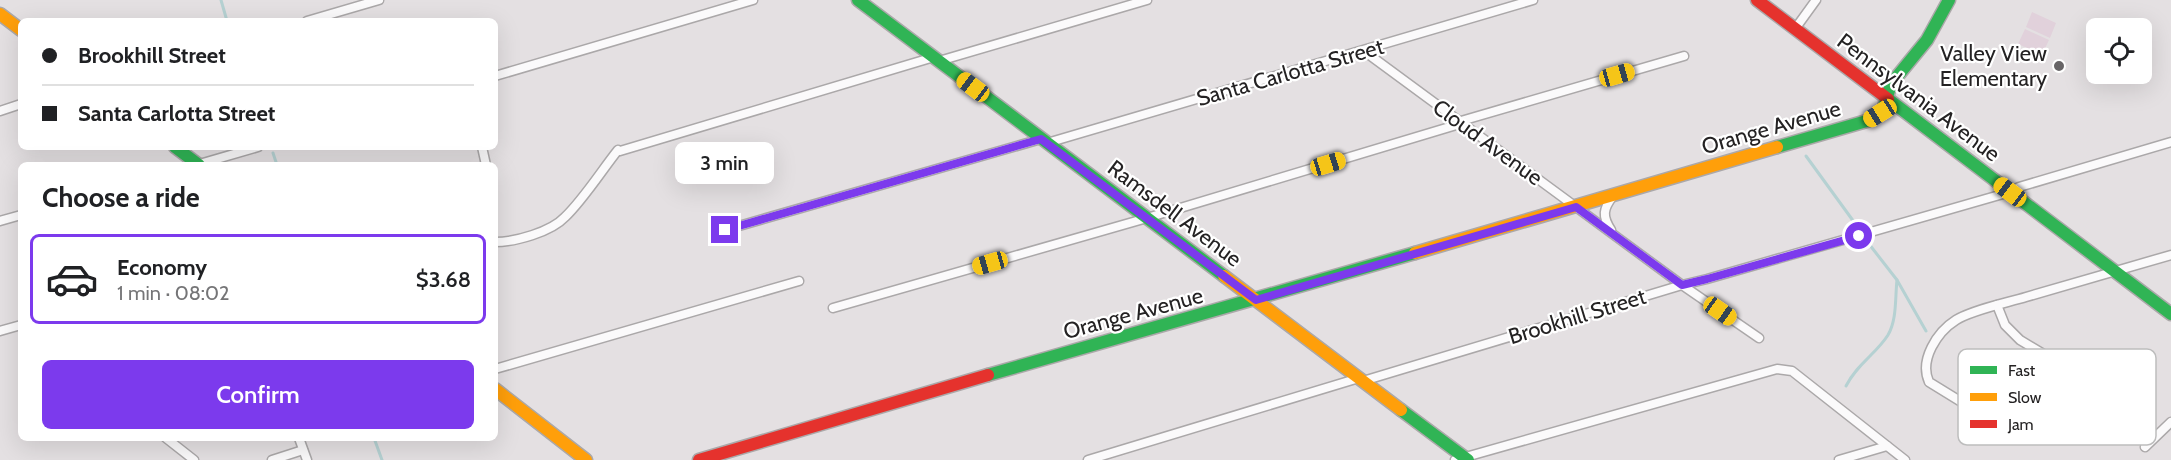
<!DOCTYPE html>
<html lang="en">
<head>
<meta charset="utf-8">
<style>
  body { margin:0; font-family:Cabin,sans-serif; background:#f6f6f6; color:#202124; height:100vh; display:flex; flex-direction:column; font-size:22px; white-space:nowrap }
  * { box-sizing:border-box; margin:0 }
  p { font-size:20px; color:#757577 }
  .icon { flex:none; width:33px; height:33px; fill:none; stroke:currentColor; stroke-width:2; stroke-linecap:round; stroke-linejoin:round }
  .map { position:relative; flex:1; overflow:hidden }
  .side { position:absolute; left:18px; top:162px; width:480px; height:279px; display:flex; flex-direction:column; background:#fff; border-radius:9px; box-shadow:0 6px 24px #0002 }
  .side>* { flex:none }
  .hud { position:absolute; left:18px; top:18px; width:480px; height:132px; border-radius:9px; box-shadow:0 6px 24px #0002; display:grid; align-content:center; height:132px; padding:0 24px; background:#fff }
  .fabs { position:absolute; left:2086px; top:18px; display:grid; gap:12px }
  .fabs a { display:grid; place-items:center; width:66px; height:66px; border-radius:9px; background:#fff; box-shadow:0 6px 24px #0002; font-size:30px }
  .end { position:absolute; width:27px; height:27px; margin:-14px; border:8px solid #7c3aed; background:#fff; box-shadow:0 0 0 3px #fff }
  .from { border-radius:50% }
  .bubble { position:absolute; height:42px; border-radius:9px; background:#fff; box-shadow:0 6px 24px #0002; font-size:20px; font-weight:600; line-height:42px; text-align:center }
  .car { position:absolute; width:18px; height:36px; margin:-18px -9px; border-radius:8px; box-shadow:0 0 4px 2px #0007; background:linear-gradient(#f5c518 24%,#345 0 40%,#f5c518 0 76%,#345 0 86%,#f5c518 0) }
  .hud b { display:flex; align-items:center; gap:21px; height:57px; font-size:22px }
  .hud b+b { border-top:2px solid #e0e0e0 }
  .hud i { width:15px; height:15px; background:#202124 }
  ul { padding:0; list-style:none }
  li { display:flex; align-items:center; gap:18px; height:90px; margin:0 12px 9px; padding:0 12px; border:3px solid transparent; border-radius:9px }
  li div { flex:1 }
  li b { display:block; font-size:22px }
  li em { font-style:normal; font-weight:600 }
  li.active { border-color:#7c3aed }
  li>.icon { width:54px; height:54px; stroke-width:1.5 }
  h2 { padding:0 24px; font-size:27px; line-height:72px }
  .button { display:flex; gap:12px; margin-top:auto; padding:12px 24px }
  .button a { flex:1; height:69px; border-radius:9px; background:#7c3aed; color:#fff; font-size:24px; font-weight:600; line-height:69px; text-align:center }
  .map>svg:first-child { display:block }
  .green { fill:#e1d1db }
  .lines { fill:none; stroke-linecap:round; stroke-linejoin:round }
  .stream { stroke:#b5d1d2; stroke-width:3 }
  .street-casing { stroke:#aba8a9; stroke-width:11 }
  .fast-casing { stroke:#aba8a9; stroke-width:15 }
  .slow-casing { stroke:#aba8a9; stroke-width:15 }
  .jam-casing { stroke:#aba8a9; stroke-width:15 }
  .street { stroke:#fbfafb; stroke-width:8 }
  .fast { stroke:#30b455; stroke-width:12 }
  .slow { stroke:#ff9f0a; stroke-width:12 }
  .jam { stroke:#e5322d; stroke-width:12 }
  .route { stroke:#7c3aed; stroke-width:8 }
  .poi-dot { fill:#676466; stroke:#fff; stroke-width:2 }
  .labels { text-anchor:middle; stroke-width:4.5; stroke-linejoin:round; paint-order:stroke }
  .poi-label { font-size:22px; fill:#242223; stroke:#fff; text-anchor:end }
  .street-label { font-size:22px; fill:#242223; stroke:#fff }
  .key { fill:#fff; stroke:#bdbdbd; stroke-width:1.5 }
  .key-label { font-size:16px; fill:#242223 }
</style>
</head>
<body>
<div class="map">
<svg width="2171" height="460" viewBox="0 0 2171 460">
  <rect width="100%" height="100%" fill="#e4e0e2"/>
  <!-- green -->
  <g class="green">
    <path d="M2032,12L2056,23L2050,38L2026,27Z"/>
    <path d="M2025,29L2049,40L2042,55L2018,44Z"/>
  </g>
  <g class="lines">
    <!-- stream -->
    <g class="stream">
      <path d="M221,0L227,21"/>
      <path d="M273,153L277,165"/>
      <path d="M1806,156L1854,222"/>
      <path d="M1869,244L1897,280L1926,331"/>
      <path d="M1846,386C1858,363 1876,354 1888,335C1897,320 1895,298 1897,280"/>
      <path d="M374,438L382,460"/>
    </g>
    <defs>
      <g id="street">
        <path d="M307,21L379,0"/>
        <path d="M1795,29L1816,0"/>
        <path d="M1364,51L1682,285L1759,338"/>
        <path d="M939,61L1147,0"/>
        <path d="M495,76L753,0"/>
        <path d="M0,111L21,104"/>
        <path d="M1461,121L1684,56"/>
        <path d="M1047,143L1533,0"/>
        <path d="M482,147L486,165"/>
        <path d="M620,151L934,57"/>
        <path d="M196,165L258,147"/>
        <path d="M0,221L21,215"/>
        <path d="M725,230L1041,139"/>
        <path d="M1611,230C1602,216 1603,209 1613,196"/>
        <path d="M495,242C515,242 551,232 565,217C583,200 602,170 618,150"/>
        <path d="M1997,305L2005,325L2020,340L2077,374"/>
        <path d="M833,308L1147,218L1463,123"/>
        <path d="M0,331L21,325"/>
        <path d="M495,369L799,281"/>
        <path d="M1363,381L1682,285L1707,279L2010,192L2019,187L2171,142"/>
        <path d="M2007,430L1929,382C1919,360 1937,332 1956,320C1972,310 2006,303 2026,297C2074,283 2123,269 2171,255"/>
        <path d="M166,438L194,460"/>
        <path d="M299,438L307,460"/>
        <path d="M2145,447L2171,422"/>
        <path d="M272,460L303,450"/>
        <path d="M1088,460L1359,378"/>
        <path d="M1455,460L1777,369L1792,371L1905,460"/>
        <path d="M1839,460L1887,446"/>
      </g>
      <g id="fast">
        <path d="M858,0L1224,276"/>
        <path d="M1888,99L2171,314"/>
        <path d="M175,147L199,165"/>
        <path d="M1777,147L1870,120L1883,110L1891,84L1927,40L1949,0"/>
        <path d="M988,375L1415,253"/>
        <path d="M1401,410L1468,460"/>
      </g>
      <g id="slow">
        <path d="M0,14L21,30"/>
        <path d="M1415,253L1777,147"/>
        <path d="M1224,276L1401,410"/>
        <path d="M495,389L586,460"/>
      </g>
      <g id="jam">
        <path d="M1757,0L1888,99"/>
        <path d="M699,460L988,375"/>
      </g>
    </defs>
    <!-- street casing -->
    <use href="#street" class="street-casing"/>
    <!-- fast casing -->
    <use href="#fast" class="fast-casing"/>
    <!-- slow casing -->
    <use href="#slow" class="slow-casing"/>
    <!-- jam casing -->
    <use href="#jam" class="jam-casing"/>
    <!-- street -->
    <use href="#street" class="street"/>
    <!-- fast -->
    <use href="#fast" class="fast"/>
    <!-- slow -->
    <use href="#slow" class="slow"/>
    <!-- jam -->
    <use href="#jam" class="jam"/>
  </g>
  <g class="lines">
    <!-- route -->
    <path class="route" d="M725,230L1041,139L1256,300L1576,207L1682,285L1707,279L1859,236"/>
  </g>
  <!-- markers -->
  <circle class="poi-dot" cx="2059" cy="66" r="6"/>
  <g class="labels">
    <!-- poi labels -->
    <g class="poi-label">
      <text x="2047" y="61">Valley View<tspan x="2047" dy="25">Elementary</tspan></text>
    </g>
    <!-- street labels -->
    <g class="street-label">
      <text transform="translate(1290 72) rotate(-16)" y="8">Santa Carlotta Street</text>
      <text transform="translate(1919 97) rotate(37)" y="8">Pennsylvania Avenue</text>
      <text transform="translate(1771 127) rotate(-16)" y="8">Orange Avenue</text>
      <text transform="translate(1488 142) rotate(36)" y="8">Cloud Avenue</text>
      <text transform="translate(1175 213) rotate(37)" y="8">Ramsdell Avenue</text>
      <text transform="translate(1133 313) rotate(-15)" y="8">Orange Avenue</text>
      <text transform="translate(1577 316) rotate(-17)" y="8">Brookhill Street</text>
    </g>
  </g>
  <!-- legend -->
  <rect x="1958" y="349" width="198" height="96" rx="9" class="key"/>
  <rect x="1970" y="366" width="27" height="8" fill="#30b455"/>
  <rect x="1970" y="393" width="27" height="8" fill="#ff9f0a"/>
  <rect x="1970" y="420" width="27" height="8" fill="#e5322d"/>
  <g class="key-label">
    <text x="2008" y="376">Fast</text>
    <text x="2008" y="403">Slow</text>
    <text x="2008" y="430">Jam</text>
  </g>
</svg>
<div class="fabs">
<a><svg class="icon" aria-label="locate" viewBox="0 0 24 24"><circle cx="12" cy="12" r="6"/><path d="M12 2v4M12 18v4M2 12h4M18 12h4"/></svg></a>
</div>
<i class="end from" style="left:1859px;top:236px"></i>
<i class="end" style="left:725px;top:230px"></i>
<div class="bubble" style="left:675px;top:142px;width:99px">3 min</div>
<i class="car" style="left:1617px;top:75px;rotate:74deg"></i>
<i class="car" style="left:973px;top:87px;rotate:307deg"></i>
<i class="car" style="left:1880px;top:113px;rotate:238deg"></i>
<i class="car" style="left:1328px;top:164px;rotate:73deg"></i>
<i class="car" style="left:2010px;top:192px;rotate:307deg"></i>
<i class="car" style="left:990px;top:263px;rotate:254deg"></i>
<i class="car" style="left:1720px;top:311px;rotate:125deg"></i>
<div class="hud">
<b><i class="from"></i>Brookhill Street</b>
<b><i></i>Santa Carlotta Street</b>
</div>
<section class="side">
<h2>Choose a ride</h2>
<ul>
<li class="active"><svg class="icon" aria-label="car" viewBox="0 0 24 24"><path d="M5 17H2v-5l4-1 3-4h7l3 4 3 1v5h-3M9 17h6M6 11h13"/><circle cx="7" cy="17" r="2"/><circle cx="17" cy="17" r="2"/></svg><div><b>Economy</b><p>1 min · 08:02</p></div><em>$3.68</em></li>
</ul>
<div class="button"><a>Confirm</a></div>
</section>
</div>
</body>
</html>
